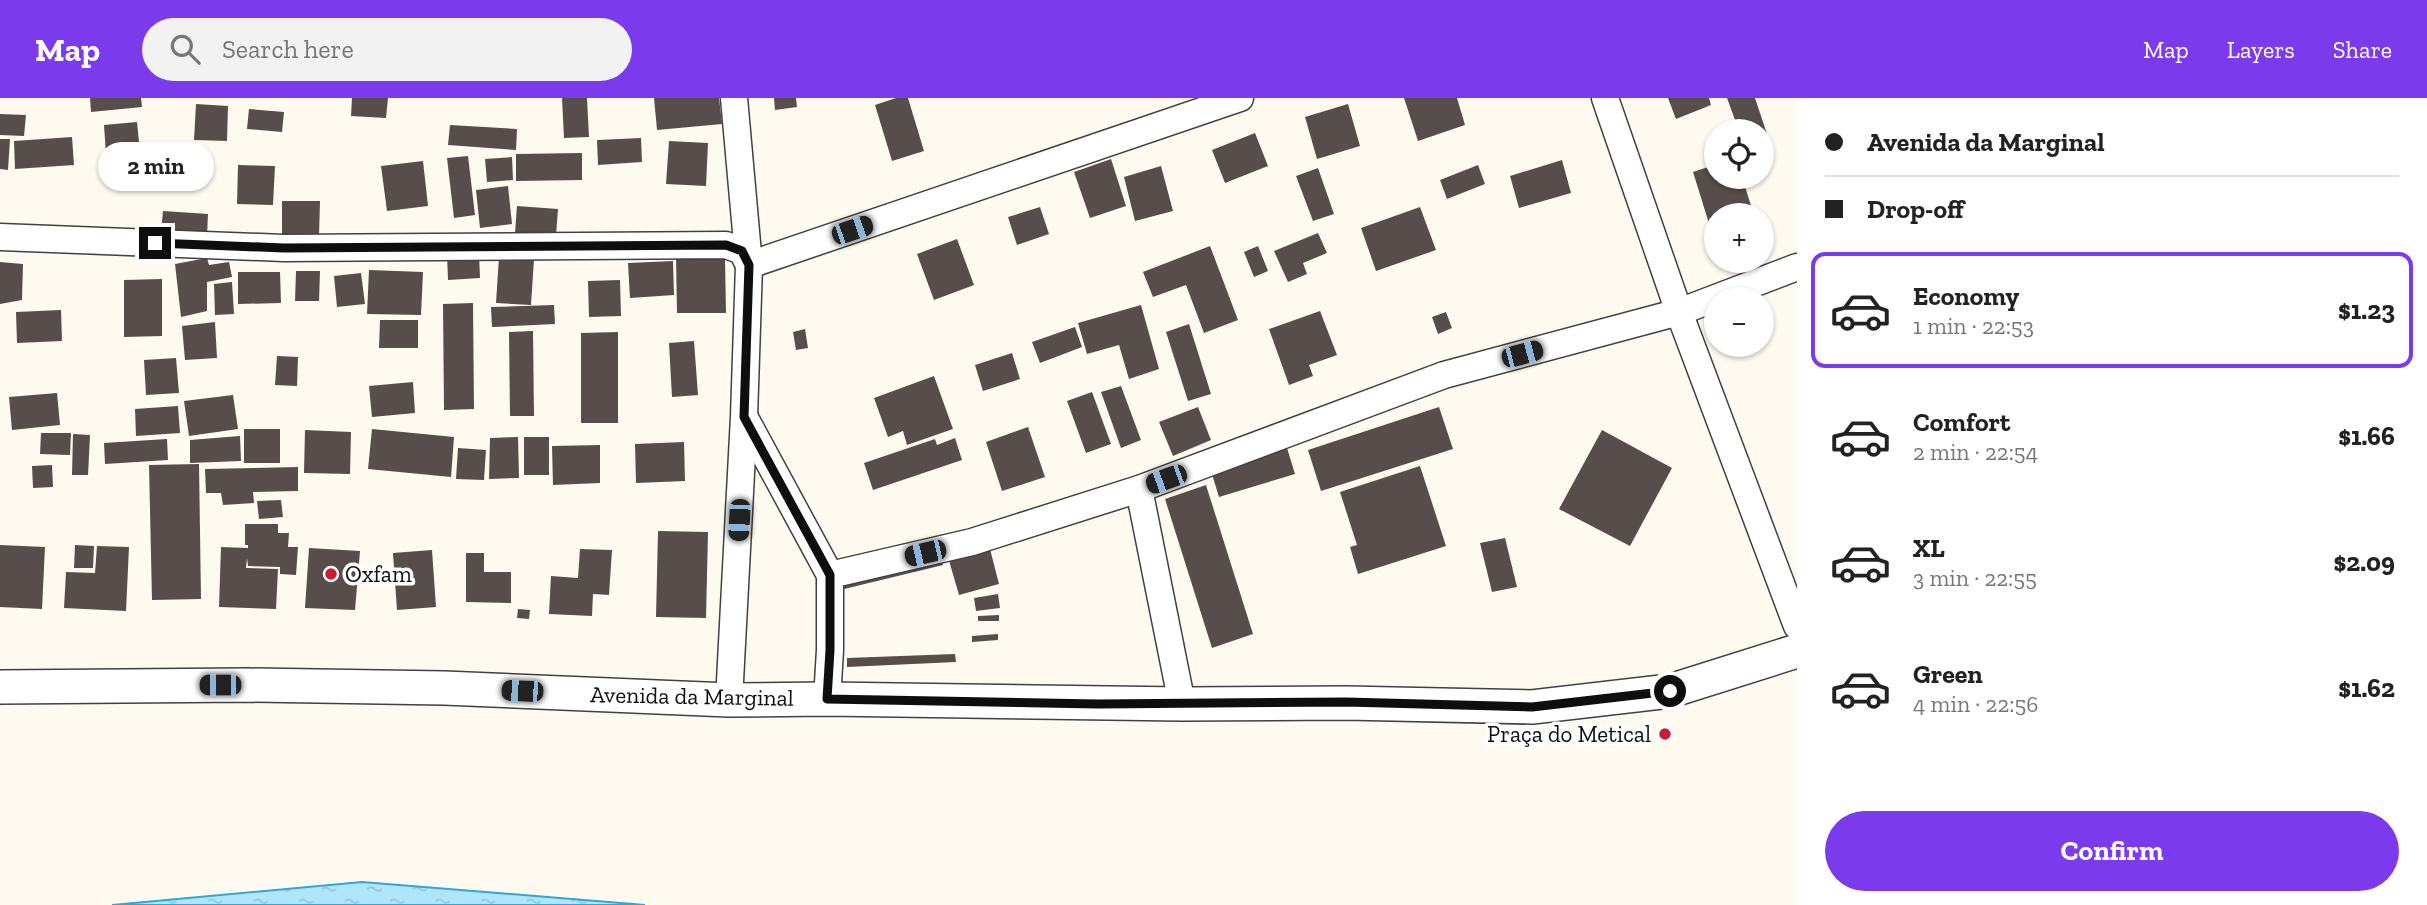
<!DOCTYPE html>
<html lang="en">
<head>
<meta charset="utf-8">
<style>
  body { margin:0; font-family:"Zilla Slab",serif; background:#f2f2f2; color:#222; height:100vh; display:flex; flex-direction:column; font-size:26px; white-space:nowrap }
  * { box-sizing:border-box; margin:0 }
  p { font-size:23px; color:#767676 }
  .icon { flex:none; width:38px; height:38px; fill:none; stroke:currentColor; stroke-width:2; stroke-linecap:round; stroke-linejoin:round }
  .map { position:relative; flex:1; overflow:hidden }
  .drawer { display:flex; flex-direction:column; background:#fff; width:630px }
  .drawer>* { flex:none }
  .hud { display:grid; align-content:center; height:154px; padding:0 28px; background:#fff }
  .controls { position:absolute; left:1704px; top:21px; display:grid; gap:14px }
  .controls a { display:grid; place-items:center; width:70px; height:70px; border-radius:50%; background:#fff; box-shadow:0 2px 5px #0004; font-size:35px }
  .end { position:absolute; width:32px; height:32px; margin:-16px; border:9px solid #0e0e0e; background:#fff; box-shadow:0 0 0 4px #fff }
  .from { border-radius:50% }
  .bubble { position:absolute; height:49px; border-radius:24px; background:#fff; box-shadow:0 2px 5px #0004; font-size:23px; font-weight:700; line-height:49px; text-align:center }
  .car { position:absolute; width:21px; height:42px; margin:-21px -10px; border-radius:9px; box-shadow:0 0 5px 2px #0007; background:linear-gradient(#222 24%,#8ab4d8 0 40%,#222 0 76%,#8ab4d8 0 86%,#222 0) }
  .hud b { display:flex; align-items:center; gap:24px; height:66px; font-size:26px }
  .hud b+b { border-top:2px solid #e0e0e0 }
  .hud i { width:18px; height:18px; background:#222 }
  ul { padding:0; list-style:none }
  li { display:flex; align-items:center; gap:21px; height:116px; margin:0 14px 10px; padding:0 14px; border:4px solid transparent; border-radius:14px }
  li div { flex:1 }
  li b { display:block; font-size:26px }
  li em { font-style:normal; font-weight:700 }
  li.on { border-color:#7c3aed }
  li>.icon { width:63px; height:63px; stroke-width:1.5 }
  .action { display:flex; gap:14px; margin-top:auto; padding:14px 28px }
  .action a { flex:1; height:80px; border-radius:42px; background:#7c3aed; color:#fff; font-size:28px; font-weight:700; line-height:80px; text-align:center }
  header { display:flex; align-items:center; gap:42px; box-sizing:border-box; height:98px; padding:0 35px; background:#7c3aed; color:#fff }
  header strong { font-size:33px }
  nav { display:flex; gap:38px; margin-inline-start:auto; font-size:24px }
  .search { width:490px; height:63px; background:#f2f2f2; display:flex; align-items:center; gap:18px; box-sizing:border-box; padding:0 24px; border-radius:38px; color:#767676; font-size:26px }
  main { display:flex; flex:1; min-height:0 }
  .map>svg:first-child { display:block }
  .water { fill:url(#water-ripples); stroke:#32a6d6; stroke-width:2 }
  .building { fill:#574d4a }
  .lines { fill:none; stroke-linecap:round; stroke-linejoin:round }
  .minor-casing { stroke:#414141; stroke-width:29 }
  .tertiary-casing { stroke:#414141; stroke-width:36 }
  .minor { stroke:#fff; stroke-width:26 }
  .tertiary { stroke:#fff; stroke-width:33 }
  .route { stroke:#0e0e0e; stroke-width:9 }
  .poi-dot { fill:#c71d37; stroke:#fff; stroke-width:2.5 }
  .labels { text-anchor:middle; stroke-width:7; stroke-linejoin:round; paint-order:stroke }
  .poi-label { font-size:23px; fill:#0e0e0e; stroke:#fff; text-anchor:start }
  .street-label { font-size:23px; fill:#0e0e0e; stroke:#fff }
</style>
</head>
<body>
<header>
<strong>Map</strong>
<div class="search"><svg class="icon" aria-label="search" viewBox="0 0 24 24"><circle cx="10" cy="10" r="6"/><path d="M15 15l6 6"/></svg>Search here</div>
<nav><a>Map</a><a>Layers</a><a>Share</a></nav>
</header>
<main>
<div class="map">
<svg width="1797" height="807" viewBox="0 0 1797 807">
  <defs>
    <pattern id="water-ripples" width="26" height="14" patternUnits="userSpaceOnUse" patternTransform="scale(1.75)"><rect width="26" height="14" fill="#b0e6fa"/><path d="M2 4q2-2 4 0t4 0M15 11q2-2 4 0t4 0" fill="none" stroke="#96c4d5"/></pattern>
  </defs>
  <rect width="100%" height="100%" fill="#fffaef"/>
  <!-- water -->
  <path class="water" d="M362,784L645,807H112Z"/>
  <!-- building -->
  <g class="building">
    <path d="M90,0H141L142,9L91,14Z"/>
    <path d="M352,0H388L386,20L351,18Z"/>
    <path d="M562,0H587L589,39L564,40Z"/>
    <path d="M654,0H719L722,26L657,32Z"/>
    <path d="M774,0H796L797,9L775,12Z"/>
    <path d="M896,0H908L924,53L892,63L875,7Z"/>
    <path d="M1404,0H1457L1465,27L1418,43Z"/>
    <path d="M1668,0H1709L1711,7L1676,21Z"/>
    <path d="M1727,0H1755L1769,42L1762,44V33H1739Z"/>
    <path d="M196,6L228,8L227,43L194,42Z"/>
    <path d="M1348,6L1360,48L1317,61L1305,19Z"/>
    <path d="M249,11L284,14L282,34L247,31Z"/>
    <path d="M0,16L26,17L24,38L0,37Z"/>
    <path d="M137,24L140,54L106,57L104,27Z"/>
    <path d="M450,27L517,31L516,52L448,47Z"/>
    <path d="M1255,35L1268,68L1225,85L1212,52Z"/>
    <path d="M72,39L74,67L15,71L14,43Z"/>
    <path d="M641,40L642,64L598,67L597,42Z"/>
    <path d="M0,41H10L8,72L0,71Z"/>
    <path d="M669,43L708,45L706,88L666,86Z"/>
    <path d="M582,55V82L516,83V56Z"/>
    <path d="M468,58L475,117L454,120L447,60Z"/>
    <path d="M512,59L513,82L487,84L485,61Z"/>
    <path d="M1111,61L1126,108L1090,120L1074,74Z"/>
    <path d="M1562,62L1571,95L1519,110L1510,78Z"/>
    <path d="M423,63L428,108L387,113L381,68Z"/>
    <path d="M1717,66V79H1742L1754,117H1717V133L1712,135L1693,74Z"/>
    <path d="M238,67L275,68L273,107L237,106Z"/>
    <path d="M1478,67L1485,86L1447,101L1440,82Z"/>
    <path d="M1161,68L1173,113L1135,123L1124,79Z"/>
    <path d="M1318,70L1334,116L1313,123L1296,78Z"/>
    <path d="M508,88L512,126L480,130L476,92Z"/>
    <path d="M282,103H320L319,138H282Z"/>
    <path d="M517,108L558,111L556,138L515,135Z"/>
    <path d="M1040,109L1049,136L1017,147L1008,119Z"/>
    <path d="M1420,109L1436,152L1376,173L1361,130Z"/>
    <path d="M163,113L208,116L207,138L161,135Z"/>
    <path d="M1318,135L1327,155L1303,165L1307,176L1288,184L1274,153Z"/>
    <path d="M957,141L974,187L934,202L917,156Z"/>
    <path d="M1210,148L1238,222L1204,235L1186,187L1153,199L1143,174Z"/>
    <path d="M1258,148L1268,173L1254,179L1244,154Z"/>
    <path d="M479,155L480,180L448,182L447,156Z"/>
    <path d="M499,159L534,161L531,207L496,205Z"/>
    <path d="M676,159H725L726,215H677Z"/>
    <path d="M207,160L209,167L229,164L232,179L207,184V213L181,219L175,166Z"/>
    <path d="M673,163L674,197L630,200L628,165Z"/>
    <path d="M0,164L23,166L22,202L0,206Z"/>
    <path d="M369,172L423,174L421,217L367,216Z"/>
    <path d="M296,173H320L319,203H295Z"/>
    <path d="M238,174H280L281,205L238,206Z"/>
    <path d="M361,175L365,206L337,209L334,178Z"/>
    <path d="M162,181V238L124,239V182Z"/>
    <path d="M620,182L621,218L589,219L588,183Z"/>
    <path d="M232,184L234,216L215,217L214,186Z"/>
    <path d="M473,205L474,311L444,312L443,206Z"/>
    <path d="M554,207L555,226L492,229L491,209Z"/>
    <path d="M1141,207L1159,271L1129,281L1119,247L1087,256L1078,225Z"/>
    <path d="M61,212L62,243L17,245L16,214Z"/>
    <path d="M1320,213L1337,257L1309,267L1313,278L1289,287L1269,231Z"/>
    <path d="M1446,214L1452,230L1438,236L1432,219Z"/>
    <path d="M380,222H418V250H379Z"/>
    <path d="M215,224L217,260L185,262L182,228Z"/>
    <path d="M1189,226L1211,296L1188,303L1166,234Z"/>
    <path d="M1075,229L1082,249L1040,265L1032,244Z"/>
    <path d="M805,231L808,250L796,252L793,234Z"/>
    <path d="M533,233L534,318H510L509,234Z"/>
    <path d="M618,234V325H581V235Z"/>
    <path d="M694,243L698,297L672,299L669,245Z"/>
    <path d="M1012,255L1020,281L983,293L975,267Z"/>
    <path d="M277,258L298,259L297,288L275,287Z"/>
    <path d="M176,260L179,295L146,297L144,262Z"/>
    <path d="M934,278L953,331L907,347L903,333L888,339L874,300Z"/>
    <path d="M413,284L415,315L372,319L369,288Z"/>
    <path d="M1121,288L1141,342L1121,350L1101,294Z"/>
    <path d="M1092,294L1111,346L1086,355L1067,303Z"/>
    <path d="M57,295L60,327L12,332L9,299Z"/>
    <path d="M233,297L238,331L189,338L184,303Z"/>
    <path d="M178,308L180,335L136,338L135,311Z"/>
    <path d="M1198,309L1211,342L1173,358L1159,324Z"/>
    <path d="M1439,309L1453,351L1321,393L1308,352Z"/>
    <path d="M1028,329L1045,379L1002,393L986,344Z"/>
    <rect x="244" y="331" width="36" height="34"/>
    <path d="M372,331L454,339L451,379L368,371Z"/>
    <path d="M305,332L351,334L350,376L304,375Z"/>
    <path d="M1602,332L1672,370L1630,448L1559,411Z"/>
    <path d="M41,335H71L70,357L40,356Z"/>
    <path d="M73,336L90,337L88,377H72Z"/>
    <path d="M240,338L241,363L190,365V342Z"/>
    <path d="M518,339L519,380L489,381L490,340Z"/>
    <rect x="524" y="339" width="25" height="38"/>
    <path d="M955,340L962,362L873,392L864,365L935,341L937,347Z"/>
    <path d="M167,341L168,362L105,366L104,345Z"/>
    <path d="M684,344L685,383L636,385L635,346Z"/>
    <path d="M600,347V385L553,387L552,348Z"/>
    <path d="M458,350L486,352L484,382L456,381Z"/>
    <path d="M1287,350L1295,376L1219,399L1211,373Z"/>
    <path d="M199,366L201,501L152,502L149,367Z"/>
    <path d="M52,367L53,389L33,390L32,368Z"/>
    <path d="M1420,368L1446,448L1358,476L1350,449L1357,447L1340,394Z"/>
    <path d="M298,369V393L253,394L254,405L223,407L221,395H206L205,371Z"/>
    <path d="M1206,387L1253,536L1212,550L1165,401Z"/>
    <path d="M281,402L283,419L259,421L257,403Z"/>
    <path d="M245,426H278V435H289L288,449H298L296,477L280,476V469L248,468L247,460L246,470L278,471L276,511L219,509L221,449L248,450V447H245Z"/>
    <path d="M658,433L708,434L706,520L656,519Z"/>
    <path d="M1505,440L1517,489L1492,494L1480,445Z"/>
    <path d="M0,447L45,449L42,511L0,509Z"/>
    <path d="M75,447L94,448L93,470H74Z"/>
    <path d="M989,447L999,486L959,497L948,459Z"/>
    <path d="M97,448L129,449L126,513L64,510L66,474L95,475Z"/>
    <path d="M309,450L360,453L355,512L305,510Z"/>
    <path d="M580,451L612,452L609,497L593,496L592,518L549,516L551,478L578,480Z"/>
    <path d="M432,452L436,509L397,512L393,455Z"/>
    <path d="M466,455H484V474H511V505L466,504Z"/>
    <path d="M941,460L943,467L840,492L839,484Z"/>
    <path d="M998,496L1000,510L976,513L974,500Z"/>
    <path d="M518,511L530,512L529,521L517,520Z"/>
    <path d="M999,517V523H978V518Z"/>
    <path d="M998,536V542L972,544V538Z"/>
    <path d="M955,556L956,564L847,569V560Z"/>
  </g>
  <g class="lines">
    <defs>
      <g id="minor">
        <path d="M1605,0L1679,214L1797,528"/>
        <path d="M0,139L284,150L726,147L742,153L749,167L1240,0"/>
        <path d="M745,320L830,477V552L827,601"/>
        <path d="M1139,391L1444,277L1679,214L1797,169"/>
        <path d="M830,477L972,444L1139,391L1182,606"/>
        <path d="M729,602L744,319L749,167L734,0"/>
      </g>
      <path id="tertiary" d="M0,589L247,587L444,590L729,602L827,601L1182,606L1346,605L1532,609L1670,593L1797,553"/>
    </defs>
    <!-- minor casing -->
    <use href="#minor" class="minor-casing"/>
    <!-- tertiary casing -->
    <use href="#tertiary" class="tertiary-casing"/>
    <!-- minor -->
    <use href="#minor" class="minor"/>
    <!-- tertiary -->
    <use href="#tertiary" class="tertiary"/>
  </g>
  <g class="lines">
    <!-- route -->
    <path class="route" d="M155,145L284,150L726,147L742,153L749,167L744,319L830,477V552L827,601L1098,606L1346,604L1532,609L1670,593"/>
  </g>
  <!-- markers -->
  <g class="poi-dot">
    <circle cx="331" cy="476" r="7"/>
    <circle cx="1665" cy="636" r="7"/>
  </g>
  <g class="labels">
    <!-- poi labels -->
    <g class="poi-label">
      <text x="345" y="484">Oxfam</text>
      <text x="1651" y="644" text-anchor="end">Praça do Metical</text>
    </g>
    <!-- street labels -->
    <g class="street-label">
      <text transform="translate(692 598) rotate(1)" y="8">Avenida da Marginal</text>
    </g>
  </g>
</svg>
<div class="controls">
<a><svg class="icon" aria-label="locate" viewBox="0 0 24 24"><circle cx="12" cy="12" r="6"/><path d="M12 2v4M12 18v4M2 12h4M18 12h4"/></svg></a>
<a>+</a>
<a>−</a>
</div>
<i class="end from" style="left:1670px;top:593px"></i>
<i class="end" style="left:155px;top:145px"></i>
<div class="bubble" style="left:98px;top:44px;width:116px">2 min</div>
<i class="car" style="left:852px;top:132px;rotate:71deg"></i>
<i class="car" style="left:1522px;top:256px;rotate:75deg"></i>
<i class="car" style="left:1166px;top:381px;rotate:250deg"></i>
<i class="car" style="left:739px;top:422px;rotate:183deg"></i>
<i class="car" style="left:925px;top:455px;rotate:257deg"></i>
<i class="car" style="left:220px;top:587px;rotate:270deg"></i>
<i class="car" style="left:522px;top:593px;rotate:272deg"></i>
</div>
<section class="drawer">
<div class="hud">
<b><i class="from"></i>Avenida da Marginal</b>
<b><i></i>Drop-off</b>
</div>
<ul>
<li class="on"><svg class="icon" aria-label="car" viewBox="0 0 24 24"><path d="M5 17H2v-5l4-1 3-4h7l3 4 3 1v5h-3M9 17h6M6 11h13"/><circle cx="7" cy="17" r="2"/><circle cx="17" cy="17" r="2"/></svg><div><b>Economy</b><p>1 min · 22:53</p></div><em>$1.23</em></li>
<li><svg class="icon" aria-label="car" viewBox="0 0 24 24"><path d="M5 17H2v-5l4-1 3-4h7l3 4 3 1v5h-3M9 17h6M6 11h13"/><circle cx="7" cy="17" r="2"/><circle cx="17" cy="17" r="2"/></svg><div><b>Comfort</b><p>2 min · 22:54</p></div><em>$1.66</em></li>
<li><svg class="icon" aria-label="car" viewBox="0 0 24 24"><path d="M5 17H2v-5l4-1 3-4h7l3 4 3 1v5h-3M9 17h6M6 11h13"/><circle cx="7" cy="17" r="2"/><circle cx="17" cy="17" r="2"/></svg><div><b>XL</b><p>3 min · 22:55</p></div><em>$2.09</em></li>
<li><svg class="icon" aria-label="car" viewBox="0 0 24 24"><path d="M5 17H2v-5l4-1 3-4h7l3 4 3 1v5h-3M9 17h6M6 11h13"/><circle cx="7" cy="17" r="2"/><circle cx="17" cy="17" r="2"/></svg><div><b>Green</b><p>4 min · 22:56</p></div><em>$1.62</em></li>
</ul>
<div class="action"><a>Confirm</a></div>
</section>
</main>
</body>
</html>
